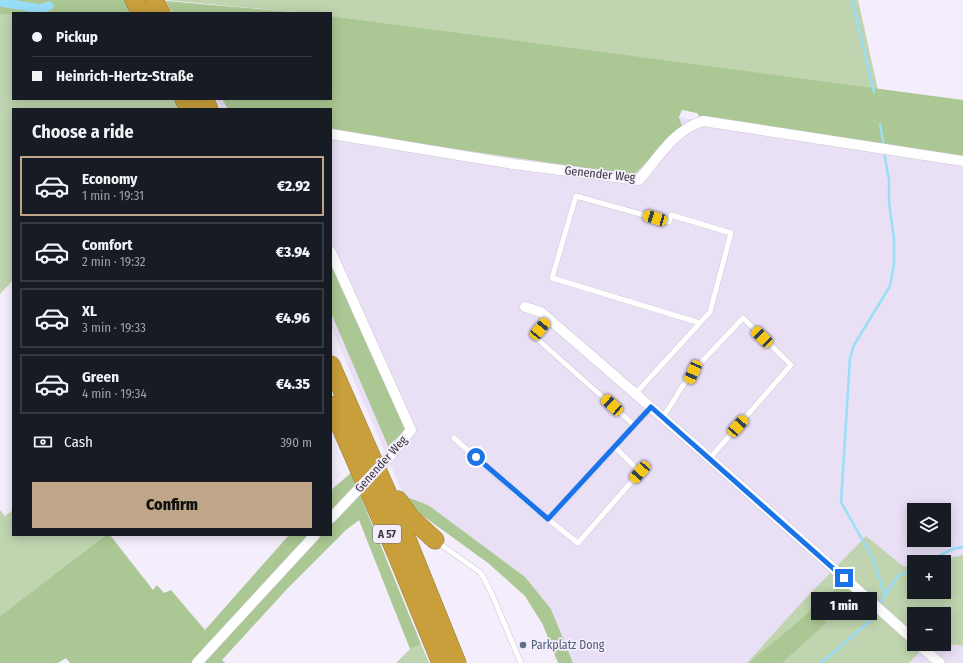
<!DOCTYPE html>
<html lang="en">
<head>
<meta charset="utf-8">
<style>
  body { margin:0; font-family:"Fira Sans Condensed",sans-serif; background:#20242c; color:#f1f3f6; height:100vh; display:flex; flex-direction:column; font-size:15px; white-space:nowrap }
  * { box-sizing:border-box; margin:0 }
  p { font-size:13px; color:#9ea1a6 }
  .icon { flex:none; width:22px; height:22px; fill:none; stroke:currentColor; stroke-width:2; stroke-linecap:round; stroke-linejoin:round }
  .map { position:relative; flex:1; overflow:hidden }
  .panel { position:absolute; left:12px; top:108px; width:320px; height:428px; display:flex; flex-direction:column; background:#171b24; border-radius:0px; box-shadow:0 2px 10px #0003 }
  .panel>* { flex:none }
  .guide { position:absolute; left:12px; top:12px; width:320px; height:88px; border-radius:0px; box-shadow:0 2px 10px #0003; display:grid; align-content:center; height:88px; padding:0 20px; background:#171b24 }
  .buttons { position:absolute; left:907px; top:503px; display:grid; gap:8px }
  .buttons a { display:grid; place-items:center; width:44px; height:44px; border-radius:0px; background:#171b24; box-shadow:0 2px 10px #0003; font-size:20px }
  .end { position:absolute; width:18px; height:18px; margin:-9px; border:5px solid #1a73e8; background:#fff; box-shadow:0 0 0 2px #fff }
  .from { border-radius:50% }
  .bubble { position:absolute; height:28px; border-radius:0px; background:#171b24; box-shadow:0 2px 10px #0003; font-size:13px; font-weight:800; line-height:28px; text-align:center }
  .car { position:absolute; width:12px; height:24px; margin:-12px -6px; border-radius:5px; box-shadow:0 0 3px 1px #0007; background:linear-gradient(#f5c518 24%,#345 0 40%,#f5c518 0 76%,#345 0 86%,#f5c518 0) }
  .guide b { display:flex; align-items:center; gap:14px; height:38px; font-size:15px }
  .guide b+b { border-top:1px solid #363941 }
  .guide i { width:10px; height:10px; background:#f1f3f6 }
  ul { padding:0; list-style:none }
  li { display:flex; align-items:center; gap:12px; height:60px; margin:0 8px 6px; padding:0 12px; border:2px solid #363941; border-radius:0px }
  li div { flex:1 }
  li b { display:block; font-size:15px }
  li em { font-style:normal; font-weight:800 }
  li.current { border-color:#c0a689 }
  li>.icon { width:36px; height:36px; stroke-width:1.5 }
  h2 { padding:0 20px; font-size:18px; line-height:48px }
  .pay { display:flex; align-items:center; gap:10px; height:44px; padding:0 20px; font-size:15px }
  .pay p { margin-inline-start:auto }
  .primary-button { display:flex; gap:8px; margin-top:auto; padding:8px 20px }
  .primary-button a { flex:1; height:46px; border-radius:0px; background:#c0a689; color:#111; font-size:16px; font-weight:800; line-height:46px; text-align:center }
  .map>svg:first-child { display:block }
  .built { fill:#eae0f6; fill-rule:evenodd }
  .green { fill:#c0d4af }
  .forest { fill:#abc793 }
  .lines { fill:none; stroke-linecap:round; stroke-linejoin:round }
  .stream { stroke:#99def9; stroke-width:2.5 }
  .canal { stroke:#99def9; stroke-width:9 }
  .lane-casing { stroke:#cbc5d3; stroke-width:6 }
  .street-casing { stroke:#cbc5d3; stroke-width:11 }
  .highway-casing { stroke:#957a3a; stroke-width:19 }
  .lane { stroke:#fff; stroke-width:5 }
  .street { stroke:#fff; stroke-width:10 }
  .highway { stroke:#c89f3a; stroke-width:18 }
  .street-bridge-casing { stroke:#cbc5d3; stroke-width:11; stroke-linecap:butt }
  .street-bridge { stroke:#fff; stroke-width:10 }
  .route { stroke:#1a73e8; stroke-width:5 }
  .service-dot { fill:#5c6f8a; stroke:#f4edfc; stroke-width:1.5 }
  .labels { text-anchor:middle; stroke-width:3.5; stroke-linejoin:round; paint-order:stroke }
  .shield { fill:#f4edfc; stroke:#706c74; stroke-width:1 }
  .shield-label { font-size:11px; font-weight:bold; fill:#37343a }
  .street-label { font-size:12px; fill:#37343a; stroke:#f4edfc }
  .service-label { font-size:12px; fill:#4e5e75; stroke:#f4edfc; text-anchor:start }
</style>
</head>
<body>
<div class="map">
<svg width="963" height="663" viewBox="0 0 963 663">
  <rect width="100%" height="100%" fill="#f4edfc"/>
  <!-- built -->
  <g class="built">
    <path d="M331,69L703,121L963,162V555L927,562H914V565L802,602L747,663H573L551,609L428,505L404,496L331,327V109H221L216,99H331ZM914,510H944V540H914Z"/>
    <path d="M927,644L963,646V663H909Z"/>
  </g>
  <!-- green -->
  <g class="green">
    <path d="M165,0H858L878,90L331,16V13H304Z"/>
    <path d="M0,14L13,15V99H176L180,107L178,109H13V280L0,294Z"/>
    <path d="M0,510L5,516L13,510V535H106L0,616Z"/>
    <path d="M866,536L904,567L914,565V592H944V562H927L963,555V646L944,644V614H914V644H927L909,663H747L802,602Z"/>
    <path d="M421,644L429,663H396L410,649Z"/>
  </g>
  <!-- forest -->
  <g class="forest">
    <path d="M0,0H126L133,13H13V15L0,14Z"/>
    <path d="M166,1L304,13H172Z"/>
    <path d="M331,16L963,100V161L703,121L697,113L682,110L679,117L682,126L634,175L331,131V109H228L222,99H331Z"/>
    <path d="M331,263L406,430L388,446L331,313Z"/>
    <path d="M351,473L421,644L410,649L359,520L346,530L287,589L222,660L225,663H70L66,658L58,663H0V616L106,535H110L153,590L157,585L164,593L171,590L205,630L289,535H331V490Z"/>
    <path d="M404,496L428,505L525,577L551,609L573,663H558L543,625L525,596L488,563L408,505Z"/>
    <path d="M843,581L862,598L858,599L851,609L833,618L819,606Z"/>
    <path d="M813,609L827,622L782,663H749Z"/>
  </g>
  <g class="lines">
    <!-- stream -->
    <g class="stream">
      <path d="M852,0L874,92"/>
      <path d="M880,124L884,147"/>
      <path d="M884,152L889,180V203L894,239V264L890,286L854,345L850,358L841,502L872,557L885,595"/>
      <path d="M926,562L953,549L963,547"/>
      <path d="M878,606L898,576L914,568"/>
      <path d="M821,663L870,621L876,610"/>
    </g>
    <!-- canal -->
    <path class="canal" d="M0,2L40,9L49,6"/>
    <defs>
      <g id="lane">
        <path d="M548,318L534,336L634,425"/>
        <path d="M635,394L710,312L731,233L671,215L669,222L576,196L552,278L700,323"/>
        <path d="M662,417C670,408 674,400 680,390C684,383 689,379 693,371L743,318L791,365L710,458"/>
        <path d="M454,438L529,504L578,543L640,472L615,447"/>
        <path d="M549,519L651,407"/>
        <path d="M436,541L481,573L491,592L521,663"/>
      </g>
      <g id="street">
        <path d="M331,134L513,164L639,180C657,159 675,129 703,121L963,161"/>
        <path d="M331,252L411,430L390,456"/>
        <path d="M525,307L541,312L698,448L914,640"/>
        <path d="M331,518L351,497"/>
        <path d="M918,644L940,663"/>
        <path d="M197,663L315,535"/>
      </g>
      <g id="highway">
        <path d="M134,0L141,13"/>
        <path d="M154,0L161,13"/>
        <path d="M184,99L189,109"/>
        <path d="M204,99L209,109"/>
        <path d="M331,365L398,517L457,663"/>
        <path d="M331,405L396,553L441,663"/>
        <path d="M398,500L411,518L435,540"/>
      </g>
    </defs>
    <!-- lane casing -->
    <use href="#lane" class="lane-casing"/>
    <!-- street casing -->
    <use href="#street" class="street-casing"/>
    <!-- highway casing -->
    <use href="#highway" class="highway-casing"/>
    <!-- lane -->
    <use href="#lane" class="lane"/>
    <!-- street -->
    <use href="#street" class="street"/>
    <!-- highway -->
    <use href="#highway" class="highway"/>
    <defs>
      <path id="street-bridge" d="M351,497L390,456"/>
    </defs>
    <!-- street-bridge casing -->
    <use href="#street-bridge" class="street-bridge-casing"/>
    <!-- street-bridge -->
    <use href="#street-bridge" class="street-bridge"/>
  </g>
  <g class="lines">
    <!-- route -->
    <path class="route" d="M476,457L548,519L651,407L844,578"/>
  </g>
  <!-- markers -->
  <circle class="service-dot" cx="523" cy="645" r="4"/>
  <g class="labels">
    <!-- shield labels -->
    <rect class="shield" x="373" y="525" width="28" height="18" rx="3"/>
    <g class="shield-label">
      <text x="387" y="538">A 57</text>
    </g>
    <!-- street labels -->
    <g class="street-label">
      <text transform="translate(600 174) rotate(6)" y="4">Genender Weg</text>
      <text transform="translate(381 464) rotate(-48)" y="4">Genender Weg</text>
    </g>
    <!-- service labels -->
    <g class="service-label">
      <text x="531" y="649">Parkplatz Dong</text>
    </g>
  </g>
</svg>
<div class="buttons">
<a><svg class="icon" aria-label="layers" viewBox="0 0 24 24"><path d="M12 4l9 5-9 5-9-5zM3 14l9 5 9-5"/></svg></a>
<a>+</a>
<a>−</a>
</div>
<i class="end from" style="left:476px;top:457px"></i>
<i class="end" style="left:844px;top:578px"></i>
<div class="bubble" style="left:811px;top:592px;width:66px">1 min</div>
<i class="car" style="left:655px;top:218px;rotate:286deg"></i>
<i class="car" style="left:540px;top:329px;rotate:39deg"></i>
<i class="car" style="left:762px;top:337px;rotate:314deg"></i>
<i class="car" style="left:693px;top:372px;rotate:204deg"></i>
<i class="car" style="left:612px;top:405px;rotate:312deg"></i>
<i class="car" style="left:738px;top:426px;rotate:42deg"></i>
<i class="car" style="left:640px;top:472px;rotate:221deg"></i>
<div class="guide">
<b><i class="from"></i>Pickup</b>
<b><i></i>Heinrich-Hertz-Straße</b>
</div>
<section class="panel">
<h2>Choose a ride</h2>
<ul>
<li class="current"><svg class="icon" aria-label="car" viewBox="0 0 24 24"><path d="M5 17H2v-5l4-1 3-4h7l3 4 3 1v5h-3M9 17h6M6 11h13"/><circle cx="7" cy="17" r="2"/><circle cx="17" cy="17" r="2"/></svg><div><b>Economy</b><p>1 min · 19:31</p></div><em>€2.92</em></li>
<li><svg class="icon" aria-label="car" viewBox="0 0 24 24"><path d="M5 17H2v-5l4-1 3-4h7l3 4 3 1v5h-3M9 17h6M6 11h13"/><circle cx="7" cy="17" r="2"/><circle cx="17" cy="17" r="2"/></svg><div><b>Comfort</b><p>2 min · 19:32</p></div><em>€3.94</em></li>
<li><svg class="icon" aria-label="car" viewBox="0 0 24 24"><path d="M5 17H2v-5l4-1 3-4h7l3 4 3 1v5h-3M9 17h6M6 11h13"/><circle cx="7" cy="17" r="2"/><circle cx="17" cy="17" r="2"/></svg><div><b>XL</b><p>3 min · 19:33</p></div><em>€4.96</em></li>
<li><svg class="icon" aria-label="car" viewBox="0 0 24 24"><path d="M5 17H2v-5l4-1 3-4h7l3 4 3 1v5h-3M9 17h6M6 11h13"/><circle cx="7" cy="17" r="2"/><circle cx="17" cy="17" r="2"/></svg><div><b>Green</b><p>4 min · 19:34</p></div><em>€4.35</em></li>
</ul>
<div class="pay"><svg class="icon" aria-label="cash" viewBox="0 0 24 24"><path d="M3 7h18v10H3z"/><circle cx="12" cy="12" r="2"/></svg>Cash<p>390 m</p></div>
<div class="primary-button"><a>Confirm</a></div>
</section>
</div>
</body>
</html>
